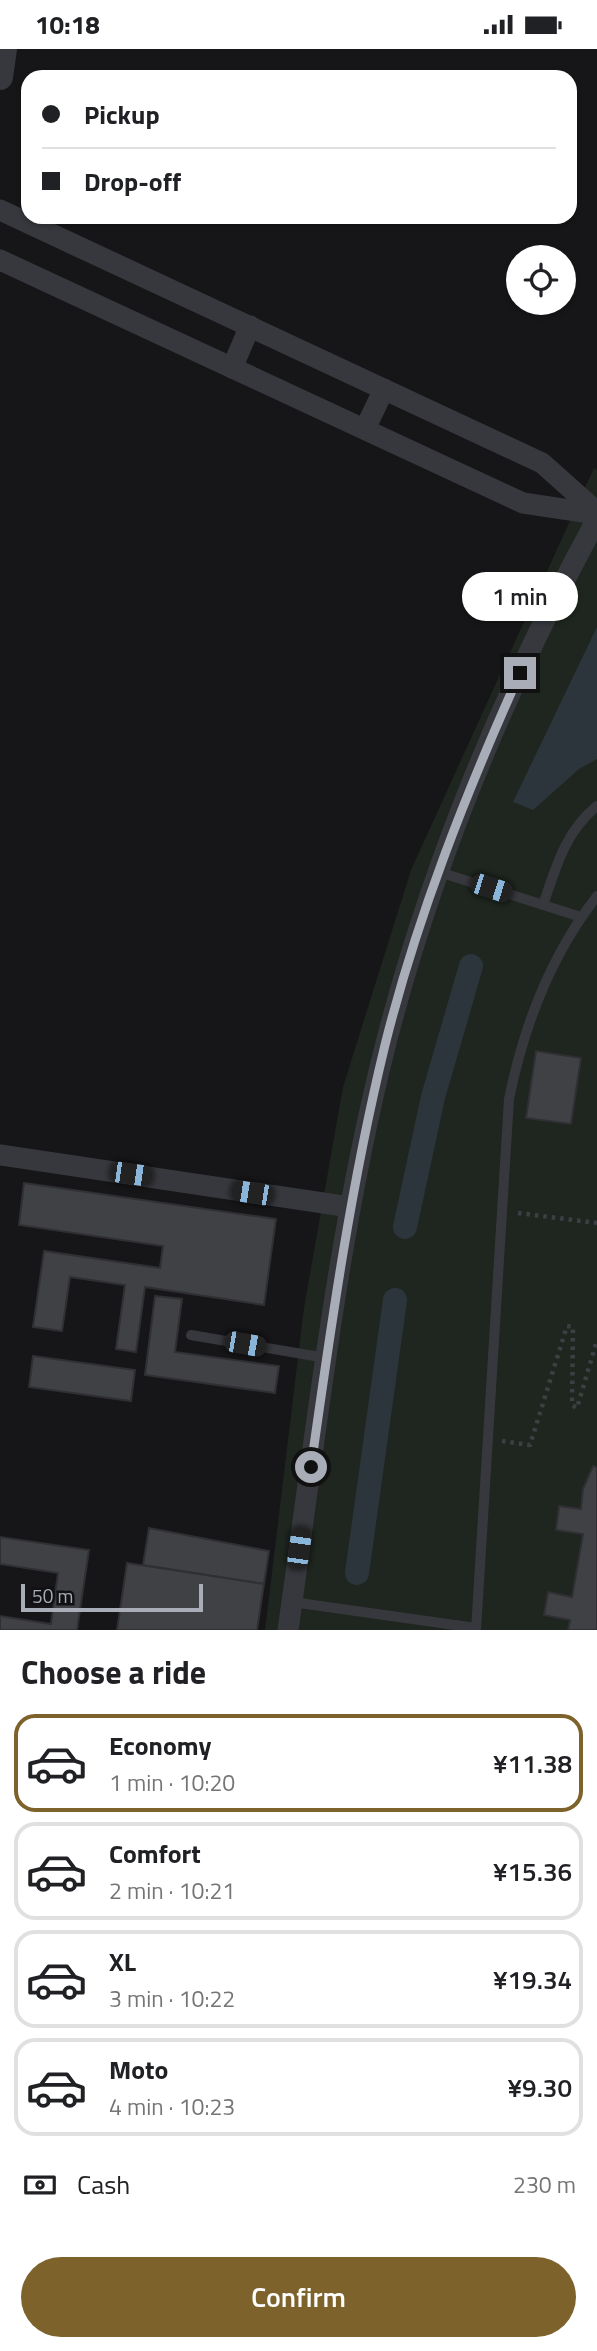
<!DOCTYPE html>
<html lang="en">
<head>
<meta charset="utf-8">
<style>
  body { margin:0; font-family:"Titillium Web",sans-serif; background:#f6f6f6; color:#202124; height:100vh; display:flex; flex-direction:column; font-size:26px; white-space:nowrap }
  * { box-sizing:border-box; margin:0 }
  p { font-size:23px; color:#757577 }
  .icon { flex:none; width:38px; height:38px; fill:none; stroke:currentColor; stroke-width:2; stroke-linecap:round; stroke-linejoin:round }
  .map { position:relative; height:1581px; overflow:hidden }
  .panel { display:flex; flex-direction:column; background:#fff; flex:1 }
  .panel>* { flex:none }
  .banner { position:absolute; left:21px; top:21px; width:556px; height:154px; border-radius:21px; box-shadow:0 2px 5px #0004; display:grid; align-content:center; height:154px; padding:0 21px; background:#fff }
  .buttons { position:absolute; left:506px; top:196px; display:grid; gap:14px }
  .buttons a { display:grid; place-items:center; width:70px; height:70px; border-radius:50%; background:#fff; box-shadow:0 2px 5px #0004; font-size:35px }
  .scale { position:absolute; left:21px; bottom:18px; width:182px; box-sizing:border-box; padding-left:7px; border:4px solid #a8adb8; border-top:0; font-size:19px; line-height:24px; white-space:nowrap; color:#a8adb8; -webkit-text-stroke:5px #111113; paint-order:stroke }
  .end { position:absolute; width:32px; height:32px; margin:-16px; border:9px solid #a8adb8; background:#111; box-shadow:0 0 0 4px #111 }
  .from { border-radius:50% }
  .bubble { position:absolute; height:49px; border-radius:24px; background:#fff; box-shadow:0 2px 5px #0004; font-size:23px; font-weight:600; line-height:49px; text-align:center }
  .car { position:absolute; width:21px; height:42px; margin:-21px -10px; border-radius:9px; box-shadow:0 0 5px 2px #0007; background:linear-gradient(#222 24%,#8ab4d8 0 40%,#222 0 76%,#8ab4d8 0 86%,#222 0) }
  .banner b { display:flex; align-items:center; gap:24px; height:66px; font-size:26px }
  .banner b+b { border-top:2px solid #e0e0e0 }
  .banner i { width:18px; height:18px; background:#202124 }
  ul { padding:0; list-style:none }
  li { display:flex; align-items:center; gap:21px; height:98px; margin:0 14px 10px; padding:0 7px; border:4px solid #e0e0e0; border-radius:21px }
  li div { flex:1 }
  li b { display:block; font-size:26px }
  li em { font-style:normal; font-weight:600 }
  li.on { border-color:#7e622b }
  li>.icon { width:63px; height:63px; stroke-width:1.5 }
  h2 { padding:0 21px; font-size:32px; line-height:84px }
  .pay { display:flex; align-items:center; gap:18px; height:77px; padding:0 21px; font-size:26px }
  .pay p { margin-inline-start:auto }
  .button { display:flex; gap:14px; margin-top:auto; padding:14px 21px }
  .button a { flex:1; height:80px; border-radius:42px; background:#7e622b; color:#fff; font-size:28px; font-weight:600; line-height:80px; text-align:center }
  .status { display:flex; justify-content:space-between; align-items:center; height:49px; padding:0 35px; background:#fff; direction:ltr }
  .status svg { height:19px; fill:currentColor }
  .map>svg:first-child { display:block }
  .green { fill:#1e261f }
  .water { fill:#2c353c }
  .lines { fill:none; stroke-linecap:round; stroke-linejoin:round }
  .canal { stroke:#2c353c; stroke-width:24 }
  .building { fill:#404145; stroke:#303034; stroke-width:2 }
  .path { stroke:#3d3f44; stroke-width:4.5; stroke-dasharray:3.5 5; stroke-linecap:butt }
  .service { stroke:#37383d; stroke-width:10 }
  .minor { stroke:#37383d; stroke-width:21 }
  .tertiary { stroke:#37383d; stroke-width:26 }
  .route { stroke:#a8adb8; stroke-width:9 }
</style>
</head>
<body>
<div class="status"><b>10:18</b><svg viewBox="0 0 49 12"><path d="M0 12V9h3v3zM5 12V6h3v6zM10 12V3h3v9zM15 12V0h3v12zM26 1h20v11H26zM47 4h2v5h-2z"/></svg></div>
<div class="map">
<svg width="597" height="1581" viewBox="0 0 597 1581">
  <rect width="100%" height="100%" fill="#161618"/>
  <!-- green -->
  <path class="green" d="M594,419L597,421V1581H265L304,1259L343,1038L411,821Z"/>
  <!-- water -->
  <path class="water" d="M597,578V710L579,720L533,761L513,753Z"/>
  <g class="lines">
    <!-- canal -->
    <g class="canal">
      <path d="M405,1178L433,1048L471,917"/>
      <path d="M357,1524L395,1251"/>
    </g>
  </g>
  <!-- building -->
  <g class="building">
    <path d="M536,1002L581,1009L571,1075L526,1069Z"/>
    <path d="M24,1134L276,1170L264,1256L145,1238L136,1303L116,1300L125,1236L70,1228L62,1282L33,1278L44,1202L160,1219L163,1197L19,1176Z"/>
    <path d="M155,1247L182,1250L175,1303L279,1317L275,1344L145,1326Z"/>
    <path d="M33,1307L135,1321L131,1352L29,1338Z"/>
    <path d="M593,1417L597,1418V1581H568L570,1571L544,1566L548,1543L572,1548L583,1485L556,1481L559,1457L581,1460L583,1440Z"/>
    <path d="M149,1479L269,1502L264,1535L143,1516Z"/>
    <path d="M0,1488L89,1501L77,1581H0V1567L51,1575L58,1524L0,1515Z"/>
    <path d="M127,1514L264,1535L257,1581H117Z"/>
  </g>
  <g class="lines">
    <!-- path -->
    <g class="path">
      <path d="M518,1164L597,1174"/>
      <path d="M502,1392L530,1396L567,1277L573,1278L572,1356L577,1359L597,1291"/>
    </g>
    <!-- service -->
    <g class="service">
      <path d="M439,823L581,868"/>
      <path d="M543,856C556,818 565,783 597,757"/>
      <path d="M191,1286L326,1309"/>
      <path d="M292,1553L476,1579"/>
      <path d="M476,1581L509,1050C524,976 550,907 597,847"/>
    </g>
    <!-- minor -->
    <g class="minor">
      <path d="M0,161L542,414L597,463"/>
      <path d="M0,211L523,454L597,465"/>
      <path d="M232,319L250,277"/>
      <path d="M365,380L384,340"/>
      <path d="M0,1106L350,1158"/>
      <path d="M288,1581C316,1385 337,1186 386,994C433,811 507,635 597,470"/>
    </g>
    <!-- tertiary -->
    <path class="tertiary" d="M0,28L4,0"/>
  </g>
  <g class="lines">
    <!-- route -->
    <path class="route" d="M311,1418C331,1276 351,1135 385,996C417,868 466,744 520,624"/>
  </g>
</svg>
<div class="buttons">
<a><svg class="icon" aria-label="locate" viewBox="0 0 24 24"><circle cx="12" cy="12" r="6"/><path d="M12 2v4M12 18v4M2 12h4M18 12h4"/></svg></a>
</div>
<div class="scale">50 m</div>
<i class="end from" style="left:311px;top:1418px"></i>
<i class="end" style="left:520px;top:624px"></i>
<div class="bubble" style="left:462px;top:523px;width:116px">1 min</div>
<i class="car" style="left:491px;top:839px;rotate:108deg"></i>
<i class="car" style="left:131px;top:1125px;rotate:98deg"></i>
<i class="car" style="left:252px;top:1144px;rotate:279deg"></i>
<i class="car" style="left:245px;top:1295px;rotate:100deg"></i>
<i class="car" style="left:299px;top:1499px;rotate:8deg"></i>
<div class="banner">
<b><i class="from"></i>Pickup</b>
<b><i></i>Drop-off</b>
</div>
</div>
<section class="panel">
<h2>Choose a ride</h2>
<ul>
<li class="on"><svg class="icon" aria-label="car" viewBox="0 0 24 24"><path d="M5 17H2v-5l4-1 3-4h7l3 4 3 1v5h-3M9 17h6M6 11h13"/><circle cx="7" cy="17" r="2"/><circle cx="17" cy="17" r="2"/></svg><div><b>Economy</b><p>1 min · 10:20</p></div><em>¥11.38</em></li>
<li><svg class="icon" aria-label="car" viewBox="0 0 24 24"><path d="M5 17H2v-5l4-1 3-4h7l3 4 3 1v5h-3M9 17h6M6 11h13"/><circle cx="7" cy="17" r="2"/><circle cx="17" cy="17" r="2"/></svg><div><b>Comfort</b><p>2 min · 10:21</p></div><em>¥15.36</em></li>
<li><svg class="icon" aria-label="car" viewBox="0 0 24 24"><path d="M5 17H2v-5l4-1 3-4h7l3 4 3 1v5h-3M9 17h6M6 11h13"/><circle cx="7" cy="17" r="2"/><circle cx="17" cy="17" r="2"/></svg><div><b>XL</b><p>3 min · 10:22</p></div><em>¥19.34</em></li>
<li><svg class="icon" aria-label="car" viewBox="0 0 24 24"><path d="M5 17H2v-5l4-1 3-4h7l3 4 3 1v5h-3M9 17h6M6 11h13"/><circle cx="7" cy="17" r="2"/><circle cx="17" cy="17" r="2"/></svg><div><b>Moto</b><p>4 min · 10:23</p></div><em>¥9.30</em></li>
</ul>
<div class="pay"><svg class="icon" aria-label="cash" viewBox="0 0 24 24"><path d="M3 7h18v10H3z"/><circle cx="12" cy="12" r="2"/></svg>Cash<p>230 m</p></div>
<div class="button"><a>Confirm</a></div>
</section>
</body>
</html>
